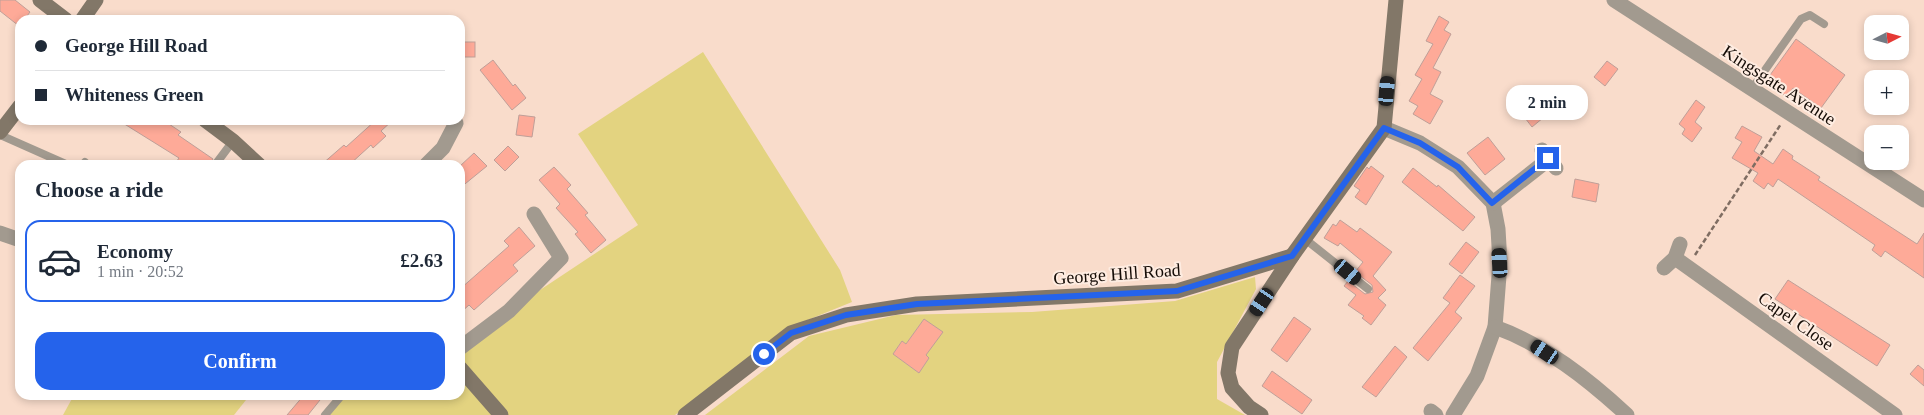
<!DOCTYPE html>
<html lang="en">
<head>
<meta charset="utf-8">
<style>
  body { margin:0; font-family:Georgia,serif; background:#f2f2f3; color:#1f2937; height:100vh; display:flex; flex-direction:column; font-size:19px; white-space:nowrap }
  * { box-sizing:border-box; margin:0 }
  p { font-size:16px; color:#747a83 }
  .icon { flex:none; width:28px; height:28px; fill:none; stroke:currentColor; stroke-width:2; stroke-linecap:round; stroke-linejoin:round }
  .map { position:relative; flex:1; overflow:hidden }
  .panel { position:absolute; left:15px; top:160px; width:450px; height:240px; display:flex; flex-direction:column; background:#fff; border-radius:15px; box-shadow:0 2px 8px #0003 }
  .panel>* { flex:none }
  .guide { position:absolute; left:15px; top:15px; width:450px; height:110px; border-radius:15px; box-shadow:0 2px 8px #0003; display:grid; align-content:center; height:110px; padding:0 20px; background:#fff }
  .needle { width:32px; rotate:84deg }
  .buttons { position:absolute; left:1864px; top:15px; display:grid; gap:10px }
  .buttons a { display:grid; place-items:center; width:45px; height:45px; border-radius:10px; background:#fff; box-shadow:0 2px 8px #0003; font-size:25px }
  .end { position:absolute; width:22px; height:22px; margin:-11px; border:6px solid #2563eb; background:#fff; box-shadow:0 0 0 2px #fff }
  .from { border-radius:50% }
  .bubble { position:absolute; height:35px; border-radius:15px; background:#fff; box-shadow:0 2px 8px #0003; font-size:16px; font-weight:700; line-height:35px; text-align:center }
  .car { position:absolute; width:15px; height:30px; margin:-15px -8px; border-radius:6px; box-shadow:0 0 4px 1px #0007; background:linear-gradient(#222 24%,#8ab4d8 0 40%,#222 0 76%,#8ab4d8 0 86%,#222 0) }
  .guide b { display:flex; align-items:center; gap:18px; height:48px; font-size:19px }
  .guide b+b { border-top:1px solid #e0e1e3 }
  .guide i { width:12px; height:12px; background:#1f2937 }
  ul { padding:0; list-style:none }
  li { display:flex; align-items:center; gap:15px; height:82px; margin:0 10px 8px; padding:0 10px; border:2px solid transparent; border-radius:15px }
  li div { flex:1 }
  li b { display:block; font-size:19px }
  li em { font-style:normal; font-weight:700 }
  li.active { border-color:#2563eb }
  li>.icon { width:45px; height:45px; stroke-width:1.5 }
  h2 { padding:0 20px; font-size:22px; line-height:60px }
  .action { display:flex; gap:10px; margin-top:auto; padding:10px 20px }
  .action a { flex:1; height:58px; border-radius:15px; background:#2563eb; color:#fff; font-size:20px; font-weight:700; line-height:58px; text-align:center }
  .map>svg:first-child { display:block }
  .green { fill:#e3d380; fill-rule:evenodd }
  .building { fill:#feaa98; stroke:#bf9f98 }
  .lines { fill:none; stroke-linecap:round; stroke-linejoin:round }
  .path { stroke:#7f6d62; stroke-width:2.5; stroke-dasharray:5 2.5; stroke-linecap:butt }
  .lane { stroke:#a29a8f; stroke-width:8 }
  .street { stroke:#a29a8f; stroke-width:15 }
  .secondary { stroke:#827768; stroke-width:15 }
  .route { stroke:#2563eb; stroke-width:6 }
  .labels { text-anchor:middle; stroke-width:4; stroke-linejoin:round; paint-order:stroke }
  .street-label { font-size:18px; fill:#150c06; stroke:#feece1 }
</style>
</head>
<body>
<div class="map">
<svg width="1924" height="415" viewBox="0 0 1924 415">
  <rect width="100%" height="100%" fill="#f9dccb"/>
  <!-- green -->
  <g class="green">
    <path d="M703,52L840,270L852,302L783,330L675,415H328L346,395H460V343L638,225L578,134Z"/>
    <path d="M1255,277L1256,289L1217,362V399L1245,415H705L809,336L896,315L1032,312L1175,301ZM924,319L942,332L926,355L929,358L919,373L893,354L902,341L906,344Z"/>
    <path d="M74,395H250L234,415H63Z"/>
  </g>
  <!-- building -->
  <g class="building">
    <path d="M0,0H15L30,12L24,20H20L19,26L0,11Z"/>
    <path d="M1439,16L1449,22L1444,30L1451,34L1433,68L1441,72L1430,94L1443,101L1430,124L1413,114L1418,106L1409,101L1422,79L1415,75L1433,44L1426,41Z"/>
    <path d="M1796,39L1845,75L1821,108L1793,88L1787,97L1765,82Z"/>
    <rect x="460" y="42" width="15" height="15"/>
    <path d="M493,60L513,86L515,84L526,98L512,110L480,70Z"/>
    <path d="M1607,61L1618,69L1605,86L1594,77Z"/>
    <path d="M1534,95L1549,113L1532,127L1518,109Z"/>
    <path d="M1696,100L1705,107L1695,122L1702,128L1692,142L1682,134L1685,129L1679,124Z"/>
    <path d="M519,115L535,117L532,137L516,135Z"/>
    <path d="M118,120H163L181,132L178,135L213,159L209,165H174L179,158Z"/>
    <path d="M376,120H393L381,131L386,136L373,148L371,145L349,165H321L344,145L346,147Z"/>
    <path d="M1742,126L1762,137L1754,151L1773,164L1783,149L1793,156L1792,159L1820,177L1818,180L1917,244L1924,233V278L1885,251L1881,257L1872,250L1875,245L1778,179L1773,187L1768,183L1764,189L1753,181L1758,173L1732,158L1742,142L1735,138Z"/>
    <path d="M1488,137L1505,159L1485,175L1467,153Z"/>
    <path d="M508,146L519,157L505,171L494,160Z"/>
    <path d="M474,153L487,166L460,188V166Z"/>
    <path d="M1371,166L1384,176L1366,205L1355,197L1360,190L1354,186L1367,167L1369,169Z"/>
    <path d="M554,167L571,185L567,189L588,213L585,215L606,240L591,253L575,234L578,232L556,208L560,204L539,180Z"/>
    <path d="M1413,168L1437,187L1438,185L1475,217L1463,231L1402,182Z"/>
    <path d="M1575,179L1599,184L1596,202L1572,197Z"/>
    <path d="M1340,220L1357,232L1360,228L1392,252L1373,276L1386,290L1378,298L1386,305L1371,325L1362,318L1364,316L1348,305L1356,295L1344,286L1348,281L1365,294L1373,292L1372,285L1355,272L1363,262L1340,243L1338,246L1324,238L1333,224L1336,226Z"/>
    <path d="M519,227L535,246L513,265L518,271L474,310L469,305L460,313V289L509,246L504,241Z"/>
    <path d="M1466,242L1479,252L1462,274L1449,264Z"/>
    <path d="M1460,275L1475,286L1455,312L1462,318L1428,361L1413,348L1450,303L1443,298Z"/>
    <path d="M1788,280L1890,345L1877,366L1775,299Z"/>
    <path d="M1294,317L1311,329L1287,362L1271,350Z"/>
    <path d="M924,319L943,332L926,355L929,358L919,373L893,354L902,341L906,344Z"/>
    <path d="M1395,346L1407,357L1376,397L1362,387Z"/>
    <path d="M1918,365L1924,370V386L1910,374Z"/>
    <path d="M1272,371L1312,400L1302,414L1262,386Z"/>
    <path d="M304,395H324L308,415H287Z"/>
  </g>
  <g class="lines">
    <!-- path -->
    <path class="path" d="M1695,255L1781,124"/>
    <!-- lane -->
    <g class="lane">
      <path d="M1751,90L1801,19L1810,15L1824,24"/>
      <path d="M0,135L68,165"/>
      <path d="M83,165L85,162"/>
      <path d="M215,165L233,141"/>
      <path d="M1305,239L1368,289"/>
      <path d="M325,415L342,395"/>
    </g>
    <!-- street -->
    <g class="street">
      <path d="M1614,0L1924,200"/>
      <path d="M1384,128L1420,143L1458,167L1493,203L1498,229L1500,263L1495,327L1477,376L1453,415"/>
      <path d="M1542,150L1556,168"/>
      <path d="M426,165L443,148L456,123"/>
      <path d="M1493,203L1549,159"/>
      <path d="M0,233L20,240"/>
      <path d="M1675,258L1895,415"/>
      <path d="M1664,268L1675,258L1680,244"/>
      <path d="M1495,327C1545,345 1588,379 1627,415"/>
      <path d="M460,348L509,311L561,258L534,214"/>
      <path d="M1431,411L1436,415"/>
    </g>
    <!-- secondary -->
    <g class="secondary">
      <path d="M40,0L66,20"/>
      <path d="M82,20L96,0"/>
      <path d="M205,120L233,141L259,165"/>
      <path d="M0,132L20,106"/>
      <path d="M460,368L501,415"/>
      <path d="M685,415L791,333L846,315L917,304L1177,291L1292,256"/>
      <path d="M1261,415L1249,407L1232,388L1228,373L1232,347L1292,256L1384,128L1396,0"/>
    </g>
  </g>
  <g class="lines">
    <!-- route -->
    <path class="route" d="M764,354L791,333L846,315L917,304L1177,291L1292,256L1384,128L1420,143L1458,167L1492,203L1548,158"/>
  </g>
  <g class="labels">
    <!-- street labels -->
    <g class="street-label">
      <text transform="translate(1779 85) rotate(33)" y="6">Kingsgate Avenue</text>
      <text transform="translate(1117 274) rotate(-4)" y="6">George Hill Road</text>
      <text transform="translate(1796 321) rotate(35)" y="6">Capel Close</text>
    </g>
  </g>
</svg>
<div class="buttons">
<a><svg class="needle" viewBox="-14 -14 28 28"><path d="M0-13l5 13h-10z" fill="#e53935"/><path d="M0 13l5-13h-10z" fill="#747a83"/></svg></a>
<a>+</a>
<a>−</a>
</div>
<i class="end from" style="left:764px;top:354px"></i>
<i class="end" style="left:1548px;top:158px"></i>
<div class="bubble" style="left:1506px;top:85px;width:82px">2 min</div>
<i class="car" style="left:1387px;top:91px;rotate:5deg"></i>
<i class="car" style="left:1500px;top:263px;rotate:356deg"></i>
<i class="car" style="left:1348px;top:272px;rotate:130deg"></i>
<i class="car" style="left:1262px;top:302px;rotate:214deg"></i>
<i class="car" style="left:1545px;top:352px;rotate:304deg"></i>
<div class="guide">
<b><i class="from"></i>George Hill Road</b>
<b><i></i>Whiteness Green</b>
</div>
<section class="panel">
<h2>Choose a ride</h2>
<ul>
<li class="active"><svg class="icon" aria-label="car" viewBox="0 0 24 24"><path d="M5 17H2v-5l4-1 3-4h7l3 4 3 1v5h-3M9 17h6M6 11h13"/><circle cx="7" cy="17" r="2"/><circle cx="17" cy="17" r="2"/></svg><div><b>Economy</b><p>1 min · 20:52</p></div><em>£2.63</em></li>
</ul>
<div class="action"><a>Confirm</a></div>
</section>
</div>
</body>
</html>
